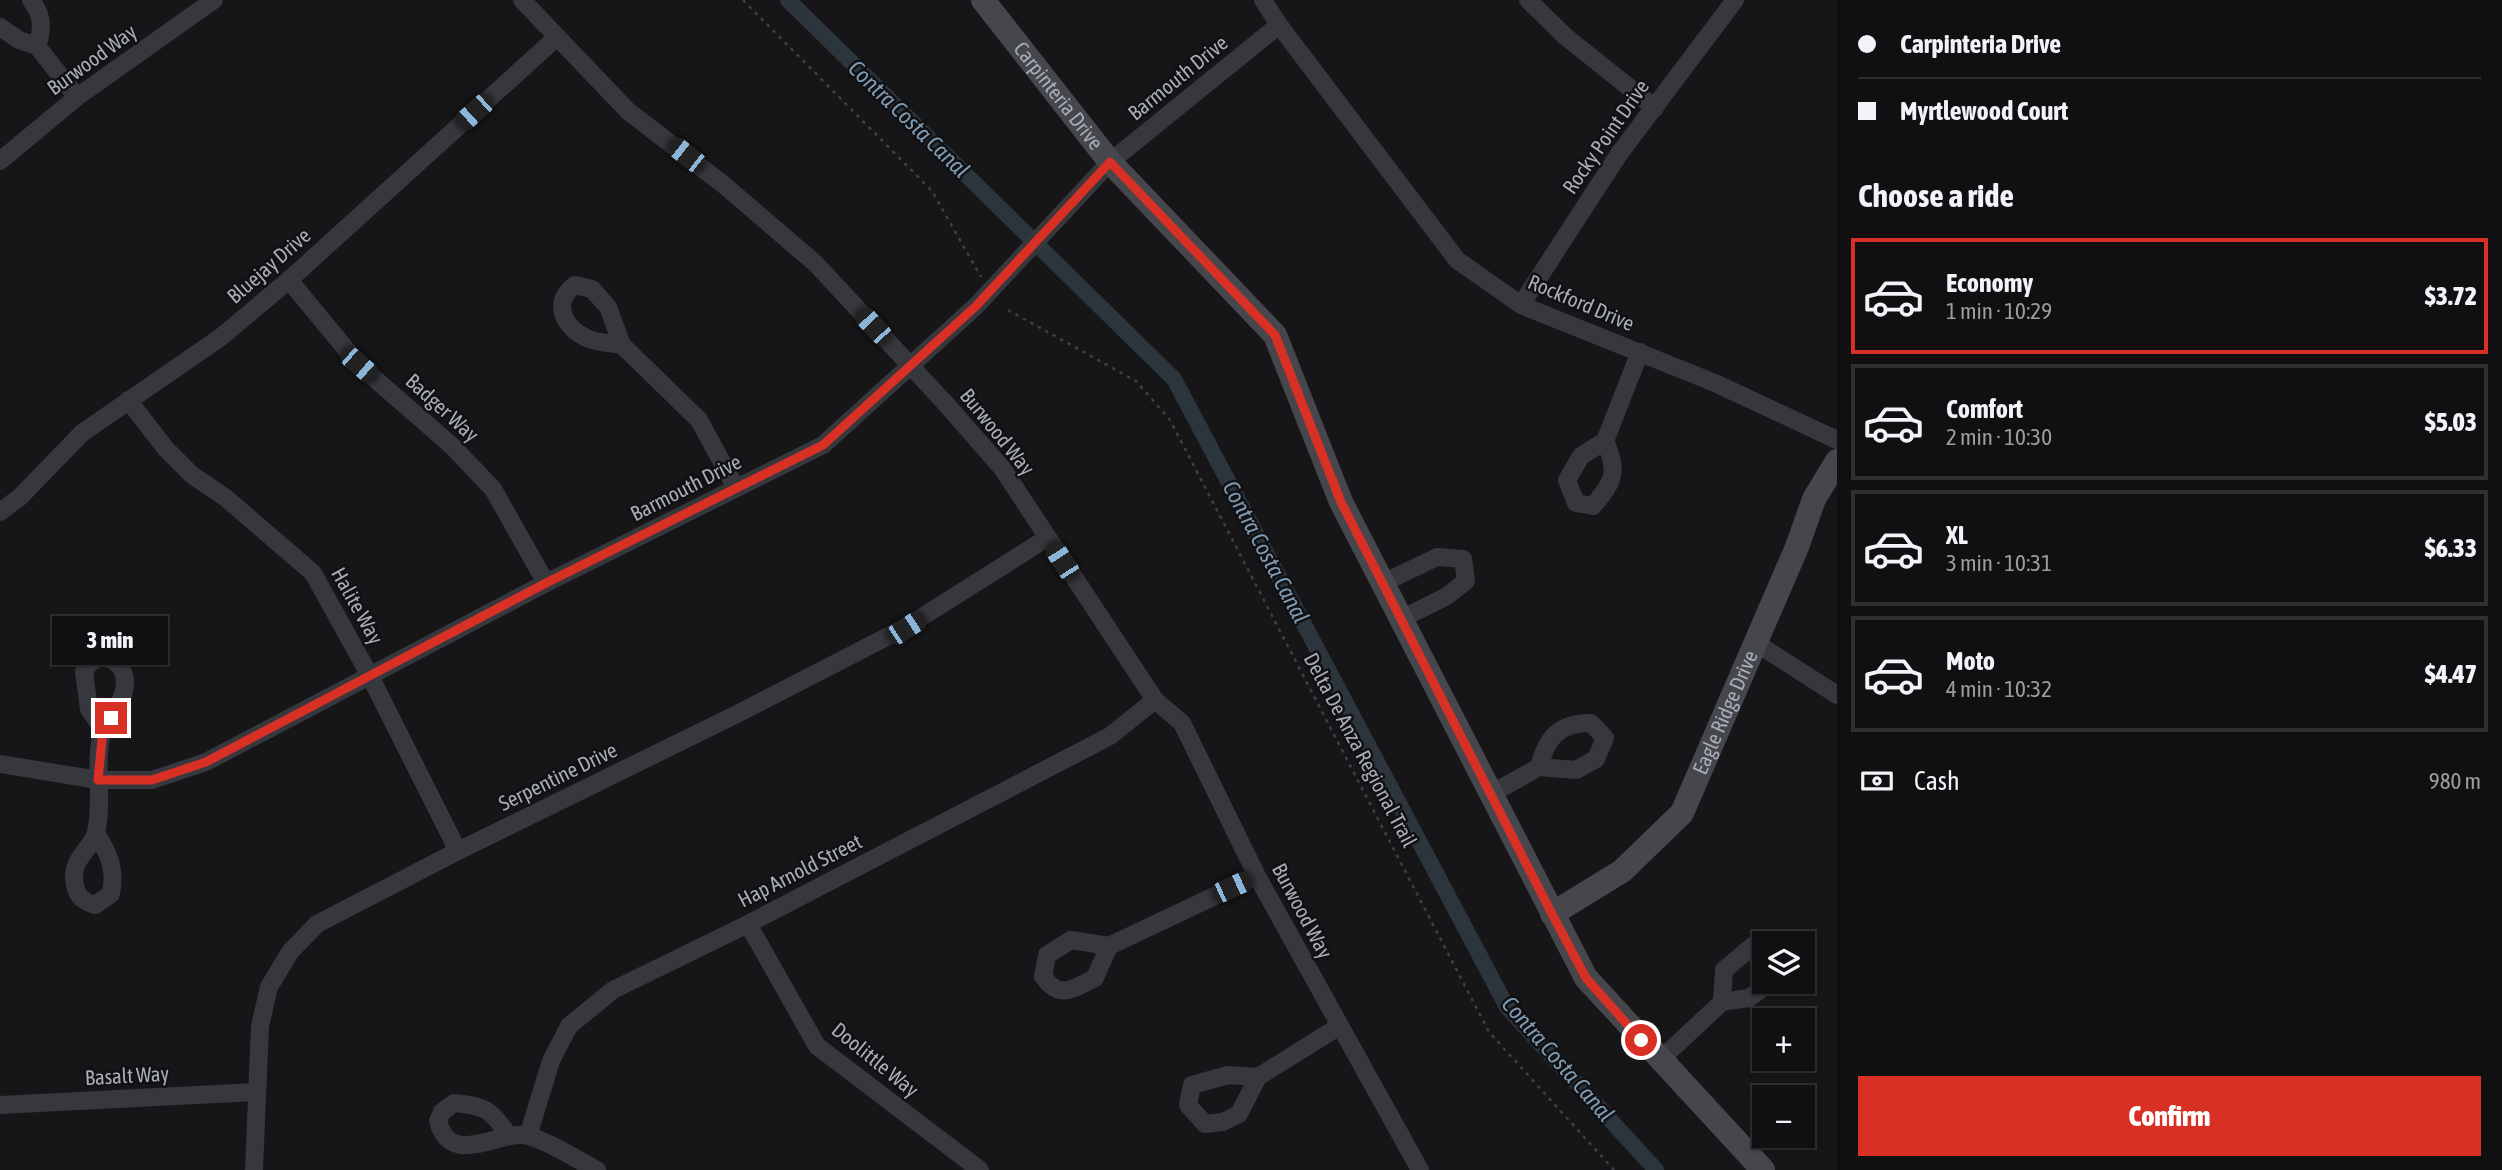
<!DOCTYPE html>
<html lang="en">
<head>
<meta charset="utf-8">
<style>
  body { margin:0; font-family:"Asap Condensed",sans-serif; background:#19191b; color:#f1f3f6; height:100vh; display:flex; flex-direction:column; font-size:26px; white-space:nowrap }
  * { box-sizing:border-box; margin:0 }
  p { font-size:23px; color:#9c9d9f }
  .icon { flex:none; width:38px; height:38px; fill:none; stroke:currentColor; stroke-width:2; stroke-linecap:round; stroke-linejoin:round }
  .map { position:relative; flex:1; overflow:hidden }
  .details { display:flex; flex-direction:column; background:#101012; width:665px }
  .details>* { flex:none }
  .hud { display:grid; align-content:center; height:154px; padding:0 21px; background:#101012 }
  .tools { position:absolute; left:1752px; top:931px; display:grid; gap:14px }
  .tools a { display:grid; place-items:center; width:63px; height:63px; border-radius:0px; background:#101012; box-shadow:0 2px 5px #0004,0 0 0 2px #303032; font-size:35px }
  .end { position:absolute; width:32px; height:32px; margin:-16px; border:9px solid #d93025; background:#fff; box-shadow:0 0 0 4px #fff }
  .from { border-radius:50% }
  .bubble { position:absolute; height:49px; border-radius:0px; background:#101012; box-shadow:0 2px 5px #0004,0 0 0 2px #303032; font-size:23px; font-weight:800; line-height:49px; text-align:center }
  .car { position:absolute; width:21px; height:42px; margin:-21px -10px; border-radius:9px; box-shadow:0 0 5px 2px #0007; background:linear-gradient(#222 24%,#8ab4d8 0 40%,#222 0 76%,#8ab4d8 0 86%,#222 0) }
  .hud b { display:flex; align-items:center; gap:24px; height:66px; font-size:26px }
  .hud b+b { border-top:2px solid #303032 }
  .hud i { width:18px; height:18px; background:#f1f3f6 }
  ul { padding:0; list-style:none }
  li { display:flex; align-items:center; gap:21px; height:116px; margin:0 14px 10px; padding:0 7px; border:4px solid #303032; border-radius:0px }
  li div { flex:1 }
  li b { display:block; font-size:26px }
  li em { font-style:normal; font-weight:800 }
  li.active { border-color:#d93025 }
  li>.icon { width:63px; height:63px; stroke-width:1.5 }
  h2 { padding:0 21px; font-size:32px; line-height:84px }
  .pay { display:flex; align-items:center; gap:18px; height:77px; padding:0 21px; font-size:26px }
  .pay p { margin-inline-start:auto }
  .primary-button { display:flex; gap:14px; margin-top:auto; padding:14px 21px }
  .primary-button a { flex:1; height:80px; border-radius:0px; background:#d93025; color:#fff; font-size:28px; font-weight:800; line-height:80px; text-align:center }
  main { display:flex; flex:1; min-height:0 }
  .map>svg:first-child { display:block }
  .lines { fill:none; stroke-linecap:round; stroke-linejoin:round }
  .canal { stroke:#2c353c; stroke-width:16 }
  .path { stroke:#3d3f44; stroke-width:2.5; stroke-dasharray:3.5 5; stroke-linecap:butt }
  .street { stroke:#37383d; stroke-width:18 }
  .secondary { stroke:#45474d; stroke-width:24 }
  .route { stroke:#d93025; stroke-width:9 }
  .labels { text-anchor:middle; stroke-width:5; stroke-linejoin:round; paint-order:stroke }
  .street-label { font-size:21px; fill:#a8adb8; stroke:#111113 }
  .water-label { font-size:23px; font-style:italic; fill:#7f9bb3; stroke:#111113 }
</style>
</head>
<body>
<main>
<div class="map">
<svg width="1837" height="1170" viewBox="0 0 1837 1170">
  <rect width="100%" height="100%" fill="#161618"/>
  <g class="lines">
    <!-- canal -->
    <path class="canal" d="M788,0L1174,379L1507,1007L1656,1170"/>
    <!-- path -->
    <g class="path">
      <path d="M743,0L932,191L981,277"/>
      <path d="M1008,310L1136,381L1170,420L1489,1032L1614,1170"/>
    </g>
    <!-- street -->
    <g class="street">
      <path d="M31,0C43,16 43,28 37,46"/>
      <path d="M522,0L628,111L724,185L816,264L946,404L1002,468L1155,700L1182,723L1257,876L1420,1170"/>
      <path d="M1263,0L1279,25L1457,260L1521,305L1715,383L1837,440"/>
      <path d="M1528,0L1566,37L1655,108"/>
      <path d="M0,27L19,40L37,46L77,97"/>
      <path d="M0,161L77,97L214,0"/>
      <path d="M289,280L359,365L452,446L493,489L546,583"/>
      <path d="M1521,305L1619,154L1735,0"/>
      <path d="M622,345C612,343 599,343 589,339C565,329 550,303 575,285L592,289L608,307L622,345L699,420L736,488"/>
      <path d="M128,400L166,449L192,475L226,498L313,573L370,676L458,851"/>
      <path d="M1605,441C1618,472 1615,480 1593,506L1576,503L1567,480L1581,456L1605,441L1640,352"/>
      <path d="M0,512L20,497L82,433L221,337L289,280L556,38"/>
      <path d="M1383,583L1437,557L1463,559L1466,581L1447,596L1401,619"/>
      <path d="M1756,643L1837,695"/>
      <path d="M0,764L98,780H152L206,762L546,583L823,445L976,306L1110,162L1279,25"/>
      <path d="M1491,794L1539,767L1576,770L1596,759L1605,738L1591,723C1559,723 1547,737 1539,767"/>
      <path d="M96,833C109,854 116,869 111,894L95,905C81,901 75,894 74,878C73,857 92,849 96,832C104,800 93,762 103,730C109,712 125,704 125,683C125,657 96,648 84,672L89,709L103,729"/>
      <path d="M748,924L817,1046L980,1170"/>
      <path d="M1109,946L1095,978C1074,988 1059,1001 1043,976L1047,955L1071,940L1109,946L1257,876"/>
      <path d="M1722,1002L1724,970L1755,944L1764,949"/>
      <path d="M1659,1061L1722,1002L1749,998L1771,982"/>
      <path d="M1258,1077L1228,1075L1192,1085L1188,1105L1205,1124L1223,1122L1239,1114L1258,1077L1338,1027"/>
      <path d="M0,1105L256,1092"/>
      <path d="M508,1135C492,1110 484,1105 454,1103L442,1112L438,1121C451,1170 501,1128 529,1136C552,1143 576,1159 597,1170"/>
      <path d="M528,1136L551,1061L569,1026L613,990L748,924L1110,736L1155,700"/>
      <path d="M254,1170L260,1026L269,987L290,952L317,924L458,851L735,715L906,627L1047,538"/>
    </g>
    <!-- secondary -->
    <g class="secondary">
      <path id="s1" d="M983,0L1110,162L1275,335L1341,502L1586,978L1763,1170"/>
      <path id="s2" d="M1552,914L1622,871L1682,813L1797,547L1814,499L1837,461"/>
    </g>
  </g>
  <g class="lines">
    <!-- route -->
    <path class="route" d="M111,718L103,729L98,780H152L206,762L546,583L823,445L976,306L1110,162L1275,335L1341,502L1552,914L1586,978L1641,1040"/>
  </g>
  <g class="labels">
    <!-- street labels -->
    <g class="street-label">
      <text transform="translate(92 60) rotate(-36)" y="7">Burwood Way</text>
      <text transform="translate(1178 78) rotate(-39)" y="7">Barmouth Drive</text>
      <text dy="7" stroke="none"><textPath href="#s1" startOffset="122">Carpinteria Drive</textPath></text>
      <text transform="translate(1606 137) rotate(-55)" y="7">Rocky Point Drive</text>
      <text transform="translate(269 266) rotate(-41)" y="7">Bluejay Drive</text>
      <text transform="translate(1581 303) rotate(23)" y="7">Rockford Drive</text>
      <text transform="translate(442 408) rotate(42)" y="7">Badger Way</text>
      <text transform="translate(997 432) rotate(51)" y="7">Burwood Way</text>
      <text transform="translate(686 488) rotate(-27)" y="7">Barmouth Drive</text>
      <text transform="translate(357 606) rotate(61)" y="7">Halite Way</text>
      <text dy="7" stroke="none"><textPath href="#s2" startOffset="275">Eagle Ridge Drive</textPath></text>
      <text transform="translate(1360 750) rotate(62)" y="7">Delta De Anza Regional Trail</text>
      <text transform="translate(558 777) rotate(-26)" y="7">Serpentine Drive</text>
      <text transform="translate(800 871) rotate(-27)" y="7">Hap Arnold Street</text>
      <text transform="translate(1302 911) rotate(62)" y="7">Burwood Way</text>
      <text transform="translate(875 1060) rotate(39)" y="7">Doolittle Way</text>
      <text transform="translate(127 1076) rotate(-3)" y="7">Basalt Way</text>
    </g>
    <!-- water labels -->
    <g class="water-label">
      <text transform="translate(909 119) rotate(44)" y="8">Contra Costa Canal</text>
      <text transform="translate(1266 552) rotate(62)" y="8">Contra Costa Canal</text>
      <text transform="translate(1558 1059) rotate(49)" y="8">Contra Costa Canal</text>
    </g>
  </g>
</svg>
<div class="tools">
<a><svg class="icon" aria-label="layers" viewBox="0 0 24 24"><path d="M12 4l9 5-9 5-9-5zM3 14l9 5 9-5"/></svg></a>
<a>+</a>
<a>−</a>
</div>
<i class="end from" style="left:1641px;top:1040px"></i>
<i class="end" style="left:111px;top:718px"></i>
<div class="bubble" style="left:52px;top:616px;width:116px">3 min</div>
<i class="car" style="left:474px;top:112px;rotate:228deg"></i>
<i class="car" style="left:686px;top:155px;rotate:308deg"></i>
<i class="car" style="left:873px;top:326px;rotate:317deg"></i>
<i class="car" style="left:359px;top:365px;rotate:131deg"></i>
<i class="car" style="left:1062px;top:561px;rotate:327deg"></i>
<i class="car" style="left:906px;top:628px;rotate:57deg"></i>
<i class="car" style="left:1232px;top:887px;rotate:65deg"></i>
</div>
<section class="details">
<div class="hud">
<b><i class="from"></i>Carpinteria Drive</b>
<b><i></i>Myrtlewood Court</b>
</div>
<h2>Choose a ride</h2>
<ul>
<li class="active"><svg class="icon" aria-label="car" viewBox="0 0 24 24"><path d="M5 17H2v-5l4-1 3-4h7l3 4 3 1v5h-3M9 17h6M6 11h13"/><circle cx="7" cy="17" r="2"/><circle cx="17" cy="17" r="2"/></svg><div><b>Economy</b><p>1 min · 10:29</p></div><em>$3.72</em></li>
<li><svg class="icon" aria-label="car" viewBox="0 0 24 24"><path d="M5 17H2v-5l4-1 3-4h7l3 4 3 1v5h-3M9 17h6M6 11h13"/><circle cx="7" cy="17" r="2"/><circle cx="17" cy="17" r="2"/></svg><div><b>Comfort</b><p>2 min · 10:30</p></div><em>$5.03</em></li>
<li><svg class="icon" aria-label="car" viewBox="0 0 24 24"><path d="M5 17H2v-5l4-1 3-4h7l3 4 3 1v5h-3M9 17h6M6 11h13"/><circle cx="7" cy="17" r="2"/><circle cx="17" cy="17" r="2"/></svg><div><b>XL</b><p>3 min · 10:31</p></div><em>$6.33</em></li>
<li><svg class="icon" aria-label="car" viewBox="0 0 24 24"><path d="M5 17H2v-5l4-1 3-4h7l3 4 3 1v5h-3M9 17h6M6 11h13"/><circle cx="7" cy="17" r="2"/><circle cx="17" cy="17" r="2"/></svg><div><b>Moto</b><p>4 min · 10:32</p></div><em>$4.47</em></li>
</ul>
<div class="pay"><svg class="icon" aria-label="cash" viewBox="0 0 24 24"><path d="M3 7h18v10H3z"/><circle cx="12" cy="12" r="2"/></svg>Cash<p>980 m</p></div>
<div class="primary-button"><a>Confirm</a></div>
</section>
</main>
</body>
</html>
